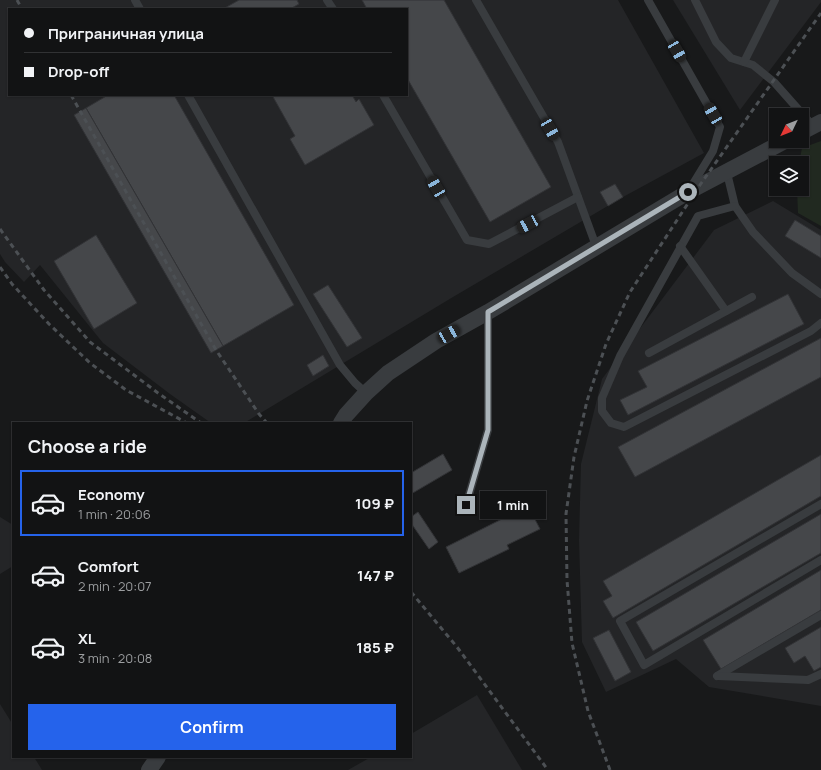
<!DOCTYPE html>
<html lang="en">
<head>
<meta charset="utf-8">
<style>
  body { margin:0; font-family:Manrope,sans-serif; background:#1f2022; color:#f1f3f6; height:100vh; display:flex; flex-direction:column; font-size:15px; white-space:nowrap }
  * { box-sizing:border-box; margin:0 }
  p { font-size:13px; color:#9c9ea0 }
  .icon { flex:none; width:22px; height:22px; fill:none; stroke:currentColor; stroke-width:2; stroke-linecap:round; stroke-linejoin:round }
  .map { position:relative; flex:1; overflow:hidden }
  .details { position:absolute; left:12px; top:422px; width:400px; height:336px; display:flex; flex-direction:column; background:#121314; border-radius:0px; box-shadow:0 1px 3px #0004,0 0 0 1px #313234 }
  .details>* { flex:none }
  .hud { position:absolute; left:8px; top:8px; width:400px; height:88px; border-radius:0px; box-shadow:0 1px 3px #0004,0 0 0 1px #313234; display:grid; align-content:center; height:88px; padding:0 16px; background:#121314 }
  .needle { width:26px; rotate:227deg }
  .fabs { position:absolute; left:769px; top:108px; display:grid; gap:8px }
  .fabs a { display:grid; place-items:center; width:40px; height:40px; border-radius:0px; background:#121314; box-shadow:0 1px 3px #0004,0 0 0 1px #313234; font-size:20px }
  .end { position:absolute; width:18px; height:18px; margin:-9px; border:5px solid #abb4ba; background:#111; box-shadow:0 0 0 2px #111 }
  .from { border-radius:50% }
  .bubble { position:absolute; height:28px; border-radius:0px; background:#121314; box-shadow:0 1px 3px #0004,0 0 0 1px #313234; font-size:13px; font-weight:700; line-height:28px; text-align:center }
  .car { position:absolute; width:12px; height:24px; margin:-12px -6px; border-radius:5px; box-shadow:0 0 3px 1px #0007; background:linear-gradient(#222 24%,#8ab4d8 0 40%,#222 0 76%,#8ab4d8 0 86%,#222 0) }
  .hud b { display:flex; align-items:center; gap:14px; height:38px; font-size:15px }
  .hud b+b { border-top:1px solid #313234 }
  .hud i { width:10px; height:10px; background:#f1f3f6 }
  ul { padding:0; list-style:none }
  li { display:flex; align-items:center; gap:12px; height:66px; margin:0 8px 6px; padding:0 8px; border:2px solid transparent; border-radius:0px }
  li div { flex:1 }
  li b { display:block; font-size:15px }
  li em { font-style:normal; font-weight:700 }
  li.active { border-color:#2563eb }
  li>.icon { width:36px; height:36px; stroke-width:1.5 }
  h2 { padding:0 16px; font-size:18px; line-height:48px }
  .primary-button { display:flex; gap:8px; margin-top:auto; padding:8px 16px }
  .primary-button a { flex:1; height:46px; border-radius:0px; background:#2563eb; color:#fff; font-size:16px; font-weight:700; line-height:46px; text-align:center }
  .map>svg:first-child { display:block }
  .built { fill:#242527; fill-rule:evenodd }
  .green { fill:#212920 }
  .building { fill:#45474a; stroke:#323336 }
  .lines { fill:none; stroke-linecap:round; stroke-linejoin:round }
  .lane { stroke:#393c3f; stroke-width:8 }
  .street { stroke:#393c3f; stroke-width:16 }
  .rail { stroke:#4c5054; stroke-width:3; stroke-dasharray:5 4; stroke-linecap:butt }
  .route { stroke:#abb4ba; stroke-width:5 }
</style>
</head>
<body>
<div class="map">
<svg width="821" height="770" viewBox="0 0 821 770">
  <rect width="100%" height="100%" fill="#18191a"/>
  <!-- built -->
  <g class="built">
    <path d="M0,0H618L704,153L623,197L453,297L244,423H211L170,394L103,343L40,265L24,282L5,262L0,254ZM9,9H407V95H9Z"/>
    <path d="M673,0H821V2L740,110Z"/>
    <path d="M773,201L821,230V706L709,687L676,659L606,692L582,642L579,540L581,464L602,379L714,230Z"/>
    <path d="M0,517L13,525V566L0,574Z"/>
    <path d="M477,695L522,770H348L371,757H411V734Z"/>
    <path d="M0,704L13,725V757H34L42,770H0Z"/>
  </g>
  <!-- green -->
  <path class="green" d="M821,141V226L798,213L797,189H802V163H799L802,148Z"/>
  <!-- building -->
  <g class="building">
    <path d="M239,0H297L299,4L290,9H223Z"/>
    <path d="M362,0H444L551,187L490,222L407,78V9H367Z"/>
    <path d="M108,95H174L294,305L223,346L86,108Z"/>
    <path d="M272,95H352L356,102L359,99L374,125L305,165L290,139L295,136Z"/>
    <path d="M86,108L223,346L211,353L74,115Z"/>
    <path d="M615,184L623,197L608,206L600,192Z"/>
    <path d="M795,220L821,236V258L785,236Z"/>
    <path d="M96,235L137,303L94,329L54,261Z"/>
    <path d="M328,285L362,338L347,347L313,294Z"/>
    <path d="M788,294L804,324L628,415L620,400L647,387L638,371Z"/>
    <path d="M821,338V377L635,477L618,447Z"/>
    <path d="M323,355L329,366L313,376L307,365Z"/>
    <path d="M443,454L452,470L411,494V473Z"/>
    <path d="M821,455V496L613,618L603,601L612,596L603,581Z"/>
    <path d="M528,506L540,529L507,545L509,549L459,573L446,547Z"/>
    <path d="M418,512L438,542L429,549L411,523V517Z"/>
    <path d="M821,514V553L653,651L636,622Z"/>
    <path d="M821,570V610L721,669L703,640Z"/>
    <path d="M821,627V667L814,671L805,656L794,663L785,648Z"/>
    <path d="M609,630L631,672L615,681L593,638Z"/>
  </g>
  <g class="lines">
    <!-- lane -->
    <g class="lane">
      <path d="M135,0L140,9"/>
      <path d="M327,0L333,9"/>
      <path d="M476,0L558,142L596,246"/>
      <path d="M648,0L720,127L713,151L691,187"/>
      <path d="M695,0L716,42L731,58L753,65L774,82L813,126"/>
      <path d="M744,62L775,0"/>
      <path d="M188,95L340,365L355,383L366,393"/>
      <path d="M383,95L467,240L489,244L578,197"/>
      <path d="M727,173L735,206L753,232L792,273L821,294"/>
      <path d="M735,206L698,216L620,356L602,398V411L611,423L624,427L811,331L821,323"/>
      <path d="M680,246L726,311"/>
      <path d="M649,353L752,297"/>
      <path d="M821,504L620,621L644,665L821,560"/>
      <path d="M466,505L488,430V312"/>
      <path d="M717,676L821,615"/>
      <path d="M718,676L808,680L821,674"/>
    </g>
    <!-- street -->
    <g class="street">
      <path d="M802,132L821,122"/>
      <path d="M341,423L346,415L366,393L388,373L436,341L488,312L688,192L785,141"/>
      <path d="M149,770L158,757"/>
    </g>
    <!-- rail -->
    <g class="rail">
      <path d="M17,0L22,9"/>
      <path d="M71,95L216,350L259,414L267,423"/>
      <path d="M0,229L44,290L90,342L158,393L201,423"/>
      <path d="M0,267L12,284L49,324L90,363L126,390L187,423"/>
      <path d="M411,592L457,647L548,770"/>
      <path d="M610,770L588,711L572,643L567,580L566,514L574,457L587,401L606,344L630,292L700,185L821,13"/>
    </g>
  </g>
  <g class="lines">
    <!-- route -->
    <path class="route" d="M466,505L488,430V312L688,192"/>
  </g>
</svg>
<div class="fabs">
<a><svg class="needle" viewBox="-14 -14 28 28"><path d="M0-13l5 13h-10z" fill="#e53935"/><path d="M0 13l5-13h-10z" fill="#9c9ea0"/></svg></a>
<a><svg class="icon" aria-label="layers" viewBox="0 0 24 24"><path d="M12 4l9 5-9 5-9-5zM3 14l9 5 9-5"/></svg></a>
</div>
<i class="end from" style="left:688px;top:192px"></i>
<i class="end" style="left:466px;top:505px"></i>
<div class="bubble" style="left:480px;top:491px;width:66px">1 min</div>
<i class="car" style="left:677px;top:51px;rotate:150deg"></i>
<i class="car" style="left:713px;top:114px;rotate:330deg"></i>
<i class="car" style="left:550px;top:129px;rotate:150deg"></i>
<i class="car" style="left:436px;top:187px;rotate:330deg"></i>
<i class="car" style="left:528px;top:224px;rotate:242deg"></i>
<i class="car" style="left:449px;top:334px;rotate:60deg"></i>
<div class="hud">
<b><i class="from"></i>Приграничная улица</b>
<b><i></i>Drop-off</b>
</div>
<section class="details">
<h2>Choose a ride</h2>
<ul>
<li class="active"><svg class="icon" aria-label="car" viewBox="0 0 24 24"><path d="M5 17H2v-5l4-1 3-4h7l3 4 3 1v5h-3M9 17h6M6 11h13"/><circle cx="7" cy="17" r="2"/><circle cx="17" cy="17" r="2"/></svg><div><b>Economy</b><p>1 min · 20:06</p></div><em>109 ₽</em></li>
<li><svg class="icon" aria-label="car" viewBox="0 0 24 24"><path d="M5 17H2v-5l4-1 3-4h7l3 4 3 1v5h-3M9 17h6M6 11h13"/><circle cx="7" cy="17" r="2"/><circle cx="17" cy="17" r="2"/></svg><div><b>Comfort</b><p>2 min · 20:07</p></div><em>147 ₽</em></li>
<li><svg class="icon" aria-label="car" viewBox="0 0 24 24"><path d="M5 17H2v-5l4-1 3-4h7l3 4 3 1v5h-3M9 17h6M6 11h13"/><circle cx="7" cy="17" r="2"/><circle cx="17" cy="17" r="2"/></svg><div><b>XL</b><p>3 min · 20:08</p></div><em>185 ₽</em></li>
</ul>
<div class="primary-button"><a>Confirm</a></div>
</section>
</div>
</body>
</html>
